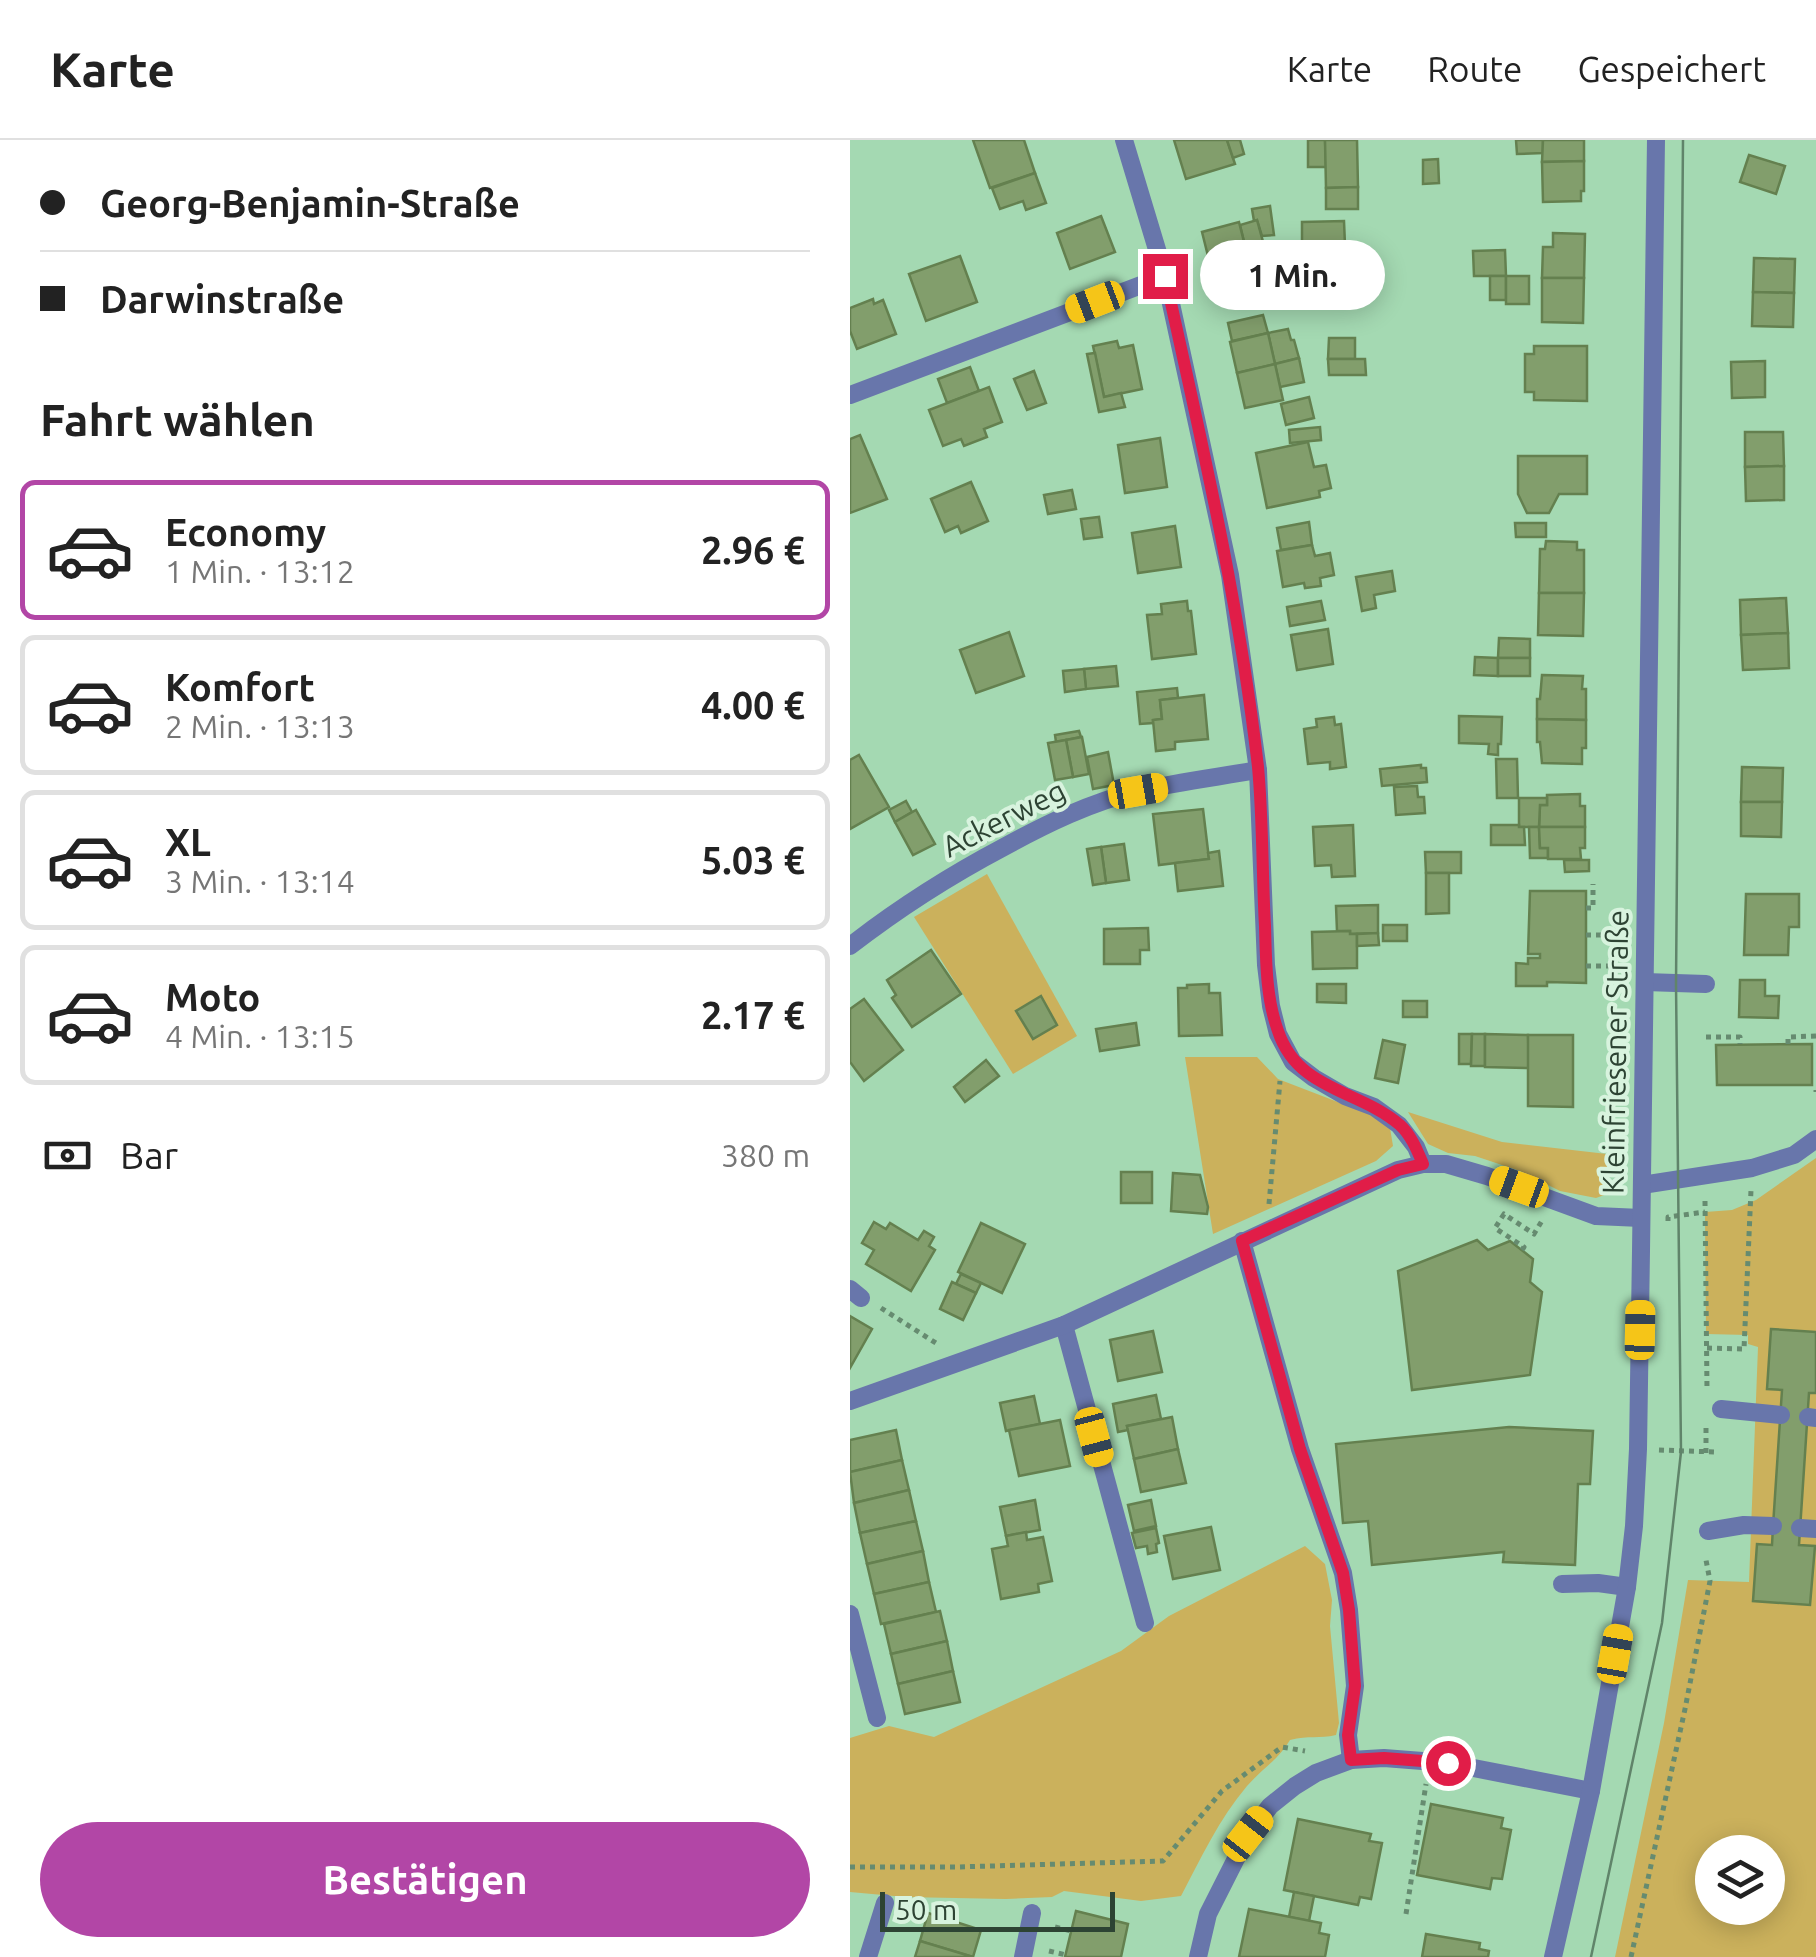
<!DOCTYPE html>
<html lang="de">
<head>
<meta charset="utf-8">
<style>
  body { margin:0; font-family:Ubuntu,sans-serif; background:#f6f6f6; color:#222; height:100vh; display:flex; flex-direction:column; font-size:38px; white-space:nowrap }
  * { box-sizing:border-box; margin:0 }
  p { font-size:32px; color:#767676 }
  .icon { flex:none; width:55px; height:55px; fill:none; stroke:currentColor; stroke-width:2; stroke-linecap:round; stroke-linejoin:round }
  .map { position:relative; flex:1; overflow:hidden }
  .side { display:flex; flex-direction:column; background:#fff; width:850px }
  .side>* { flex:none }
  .top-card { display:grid; align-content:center; height:220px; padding:0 40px; background:#fff }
  .tools { position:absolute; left:845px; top:1695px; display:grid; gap:20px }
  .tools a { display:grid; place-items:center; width:90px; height:90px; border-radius:50%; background:#fff; box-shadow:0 5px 25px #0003; font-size:50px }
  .scale { position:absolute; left:30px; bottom:25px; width:235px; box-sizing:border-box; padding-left:10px; border:5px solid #2d4333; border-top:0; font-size:28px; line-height:35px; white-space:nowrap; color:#2d4333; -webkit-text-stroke:8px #d8f3de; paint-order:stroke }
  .end { position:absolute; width:45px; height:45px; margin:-22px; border:12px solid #e11d48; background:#fff; box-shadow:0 0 0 5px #fff }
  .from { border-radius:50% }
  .bubble { position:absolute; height:70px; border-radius:35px; background:#fff; box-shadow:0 5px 25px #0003; font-size:32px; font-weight:700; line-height:70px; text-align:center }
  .car { position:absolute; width:30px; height:60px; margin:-30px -15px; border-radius:12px; box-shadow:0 0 8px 2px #0007; background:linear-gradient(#f5c518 24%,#345 0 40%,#f5c518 0 76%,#345 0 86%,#f5c518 0) }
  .top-card b { display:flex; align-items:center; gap:35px; height:95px; font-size:38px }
  .top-card b+b { border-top:2px solid #e0e0e0 }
  .top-card i { width:25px; height:25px; background:#222 }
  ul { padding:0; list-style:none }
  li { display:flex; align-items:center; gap:30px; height:140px; margin:0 20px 15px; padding:0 20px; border:5px solid #e0e0e0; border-radius:15px }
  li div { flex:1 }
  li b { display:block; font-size:38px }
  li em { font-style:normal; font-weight:700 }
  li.on { border-color:#b246a6 }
  li>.icon { width:90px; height:90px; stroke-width:1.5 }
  h2 { padding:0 40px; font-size:45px; line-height:120px }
  .pay { display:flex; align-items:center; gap:25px; height:110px; padding:0 40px; font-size:38px }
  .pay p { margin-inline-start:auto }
  .primary-button { display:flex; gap:20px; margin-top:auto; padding:20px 40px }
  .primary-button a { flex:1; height:115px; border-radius:60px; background:#b246a6; color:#fff; font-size:40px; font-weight:700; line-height:115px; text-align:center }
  header { display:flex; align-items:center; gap:60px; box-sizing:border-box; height:140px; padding:0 50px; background:#fff; border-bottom:2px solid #e0e0e0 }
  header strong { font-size:48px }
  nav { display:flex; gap:55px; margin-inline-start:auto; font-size:35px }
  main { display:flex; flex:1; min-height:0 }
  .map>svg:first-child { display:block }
  .green { fill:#cbb15c; fill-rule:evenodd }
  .building { fill:#829e6c; stroke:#64804f; stroke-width:2.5 }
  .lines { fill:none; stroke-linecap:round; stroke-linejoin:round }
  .path { stroke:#668b70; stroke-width:5; stroke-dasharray:5 5; stroke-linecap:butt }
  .minor { stroke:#6876ab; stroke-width:18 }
  .tram { stroke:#60846a; stroke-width:2.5 }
  .route { stroke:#e11d48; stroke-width:12 }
  .labels { text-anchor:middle; stroke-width:8; stroke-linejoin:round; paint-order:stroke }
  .street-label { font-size:30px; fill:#2d4333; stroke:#d8f3de }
</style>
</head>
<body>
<header>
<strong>Karte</strong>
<nav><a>Karte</a><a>Route</a><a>Gespeichert</a></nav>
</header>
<main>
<section class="side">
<div class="top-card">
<b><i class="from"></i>Georg-Benjamin-Straße</b>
<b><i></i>Darwinstraße</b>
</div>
<h2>Fahrt wählen</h2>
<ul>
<li class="on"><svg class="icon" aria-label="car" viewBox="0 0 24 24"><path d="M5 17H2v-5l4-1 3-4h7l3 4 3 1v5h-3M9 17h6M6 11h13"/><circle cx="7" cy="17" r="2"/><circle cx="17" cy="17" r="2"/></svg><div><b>Economy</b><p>1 Min. · 13:12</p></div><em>2.96 €</em></li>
<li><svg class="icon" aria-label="car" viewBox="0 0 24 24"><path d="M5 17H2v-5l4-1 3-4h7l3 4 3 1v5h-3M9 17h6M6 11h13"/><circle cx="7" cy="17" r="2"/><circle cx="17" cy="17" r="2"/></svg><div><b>Komfort</b><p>2 Min. · 13:13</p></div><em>4.00 €</em></li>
<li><svg class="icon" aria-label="car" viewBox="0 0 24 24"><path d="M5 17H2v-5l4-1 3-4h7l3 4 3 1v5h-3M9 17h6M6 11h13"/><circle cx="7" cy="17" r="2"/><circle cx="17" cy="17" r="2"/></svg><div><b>XL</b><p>3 Min. · 13:14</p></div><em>5.03 €</em></li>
<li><svg class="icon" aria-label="car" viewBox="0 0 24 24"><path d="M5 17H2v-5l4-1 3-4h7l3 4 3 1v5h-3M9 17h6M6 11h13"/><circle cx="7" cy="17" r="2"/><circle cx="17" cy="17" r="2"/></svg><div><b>Moto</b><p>4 Min. · 13:15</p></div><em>2.17 €</em></li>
</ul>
<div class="pay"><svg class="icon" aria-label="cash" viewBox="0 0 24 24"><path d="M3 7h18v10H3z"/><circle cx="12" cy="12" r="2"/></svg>Bar<p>380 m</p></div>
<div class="primary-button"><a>Bestätigen</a></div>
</section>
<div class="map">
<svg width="966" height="1817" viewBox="0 0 966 1817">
  <rect width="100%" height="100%" fill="#a4d9b2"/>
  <!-- green -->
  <g class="green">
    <path d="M137,734L227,896L163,934L64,777Z"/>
    <path d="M335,917H407L428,939L519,974L540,988L543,1006L526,1021L363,1094Z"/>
    <path d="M558,972L652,1002L757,1014V1054L746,1058L710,1051L670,1031L625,1016L598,1013L578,1004Z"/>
    <path d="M966,1018V1817H765L814,1583L838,1440L899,1442L908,1207L898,1204V1195L856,1194L855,1072L882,1070L906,1060ZM862,1712H918V1768H862Z"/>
    <path d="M455,1406L475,1424L482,1460L480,1486L489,1583L486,1595C469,1599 459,1595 440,1600C429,1619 412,1629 397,1646C369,1679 351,1718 331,1756L291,1761L214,1751L202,1757L156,1759L55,1757L0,1752V1598L39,1586L84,1597L271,1511L319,1476Z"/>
  </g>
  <!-- building -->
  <g class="building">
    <path d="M123,0H174L185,33L140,48Z"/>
    <path d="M324,0H377L385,24L336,39Z"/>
    <path d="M377,0H390L394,14L383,18Z"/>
    <path d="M458,0H475L476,27H458Z"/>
    <path d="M475,0H507L508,47L476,48Z"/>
    <path d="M666,0H693V13L667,14Z"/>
    <path d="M693,0H734V21L692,22Z"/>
    <path d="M899,15L935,26L926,54L890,42Z"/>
    <path d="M588,19L589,43L573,44V20Z"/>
    <path d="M734,21V51H731V61L693,62L692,22Z"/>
    <path d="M185,33L196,63L176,70L173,61L150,69L142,48Z"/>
    <path d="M508,47V69H476V48Z"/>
    <path d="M420,66L424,95L412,96L407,80L404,81L402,69Z"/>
    <path d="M251,76L265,112L220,129L207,93Z"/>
    <path d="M407,80L415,109L397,114L390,85Z"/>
    <path d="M494,81L495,105H489V121H452V82Z"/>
    <path d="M389,82L397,114L360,124L352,92Z"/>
    <path d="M703,93L735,94L734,138H692L693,107H703Z"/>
    <path d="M415,109L419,124L401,128L397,114Z"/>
    <path d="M655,110L656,136H624L623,111Z"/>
    <path d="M397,114L406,146L369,156L360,124Z"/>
    <path d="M110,116L127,162L76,181L59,134Z"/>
    <path d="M904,118L945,119L944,153L903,152Z"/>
    <path d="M460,133L463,158L433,161L430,137Z"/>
    <rect x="640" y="136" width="16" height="24"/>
    <rect x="656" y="136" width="23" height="28"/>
    <path d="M692,138H734L733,183L692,182Z"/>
    <path d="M903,152L944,153L943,187L902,186Z"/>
    <path d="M23,159L24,164L33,160L46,194L7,209L0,191V168Z"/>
    <path d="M413,175L418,193L382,201L378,183Z"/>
    <path d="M438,189L441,200H444L449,218L425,224L418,193Z"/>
    <path d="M418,193L425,224L387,233L380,202Z"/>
    <path d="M479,198H505V219H478Z"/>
    <path d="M267,201L269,208L283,205L292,249L254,257L243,206Z"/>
    <path d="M684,206H737V261L684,260V252H675V214H684Z"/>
    <path d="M245,213L254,257L271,253L275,267L249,272L237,214Z"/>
    <path d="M449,218L454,242L430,247L425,224Z"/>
    <path d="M478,219H515L516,235H479Z"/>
    <path d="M915,221V257L882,258L881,222Z"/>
    <path d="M425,224L433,260L395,268L387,233Z"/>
    <path d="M120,227L129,251L97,263L88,239Z"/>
    <path d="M184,231L196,263L177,270L164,239Z"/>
    <path d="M139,247L152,282L134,289L137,297L114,306L111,299L93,306L79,270Z"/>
    <path d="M459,257L464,278L436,285L431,264Z"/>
    <path d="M470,287L471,300L440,303L439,290Z"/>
    <path d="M895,292H933L934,326L895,327Z"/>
    <path d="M10,295L37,359L0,373V299Z"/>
    <path d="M310,298L317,347L275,353L268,305Z"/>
    <path d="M458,302L464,327L476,325L481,348L469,351L470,357L417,368L406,313Z"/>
    <path d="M668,316H737V354H709L699,373H677L668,354Z"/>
    <path d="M934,326V360L896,361L895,327Z"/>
    <path d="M121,342L138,381L111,393L108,386L95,392L81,359Z"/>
    <path d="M222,350L226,369L198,374L194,355Z"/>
    <path d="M249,377L252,397L234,399L231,379Z"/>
    <path d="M459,382L462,405L431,410L427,388Z"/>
    <path d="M665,383H696V397H666Z"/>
    <path d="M325,386L331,427L288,433L282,393Z"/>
    <path d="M696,401L727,402V410H734V453H689L690,409H695Z"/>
    <path d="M462,405L465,416L480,413L484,435L470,438L471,446L455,448L454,443L433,447L427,411Z"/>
    <path d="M542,431L545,451L524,455L526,468L512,471L506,437Z"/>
    <path d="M689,453H734L733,496L688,495Z"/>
    <path d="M936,458L938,493L891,495L890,460Z"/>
    <path d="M337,461L338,471H341L346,514L302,519L297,475L312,474L311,464Z"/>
    <path d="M471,461L475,480L440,486L437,467Z"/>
    <path d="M478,489L483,524L447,530L441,495Z"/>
    <path d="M159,492L174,536L126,553L110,510Z"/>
    <path d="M938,493L939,528L893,530L891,495Z"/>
    <path d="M649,498L680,499V518H648Z"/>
    <path d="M625,517L648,518V536L624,535Z"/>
    <rect x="648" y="518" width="32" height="18"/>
    <path d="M266,526L268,546L236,549L234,529Z"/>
    <path d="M234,529L236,549L215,552L213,531Z"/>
    <path d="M692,535L733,536L732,549H736V580L687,579V559H690Z"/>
    <path d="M327,548L328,558L310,560L312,579L303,580V583L290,584L287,552Z"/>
    <path d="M354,555L358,599L325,602V609L306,611L303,580L312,579L310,560Z"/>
    <path d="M609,576L652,577L651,604H648V615L638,614L639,604L609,603Z"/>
    <path d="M484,577L485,585L491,584L496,627L480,629V622L458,624L454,589L467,587L466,579Z"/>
    <path d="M687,579L736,580V608H732V624L692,623L690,602H687Z"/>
    <path d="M229,591L231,597L206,602L205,595Z"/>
    <path d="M232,597L239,634L223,637L216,600Z"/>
    <path d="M216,600L223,637L205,640L198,603Z"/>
    <path d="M258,612L264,645L243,649L237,617Z"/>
    <path d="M9,615L39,667L0,689V620Z"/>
    <path d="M646,619H667L668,658H647Z"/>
    <path d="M571,625V628H576L577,642L532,646L530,629Z"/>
    <path d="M892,627L933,628L932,662H891Z"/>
    <path d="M567,646L568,657H574L575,673L546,675L544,647Z"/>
    <path d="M730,654V666H735V687H689L690,665H697V655Z"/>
    <path d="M669,658H697V665H690L689,687H669Z"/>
    <path d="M56,661L62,672L45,682L39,670Z"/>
    <path d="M891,662H932L931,697L891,696Z"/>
    <path d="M353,669L359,719L309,725L303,674Z"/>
    <path d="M66,670L85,704L63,715L45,682Z"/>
    <path d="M503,685L505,736L482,737L481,725L465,726L463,687Z"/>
    <path d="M641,685H669V687H674L675,705H641Z"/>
    <path d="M679,687H689L690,708H698V718H680Z"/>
    <path d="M689,687H735V708H730L731,719H698V708H690Z"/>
    <path d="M274,704L279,740L256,743L251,707Z"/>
    <path d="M251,707L256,743L243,745L237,709Z"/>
    <path d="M369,711L373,746L328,751L325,723L359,719L358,713Z"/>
    <path d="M575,712H611V733H576Z"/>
    <path d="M714,720H739V731L715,732Z"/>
    <path d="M576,733H599V773L576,774Z"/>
    <path d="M680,751H736V843L697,842V846H666V823L678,824V818H690V814H678Z"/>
    <path d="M896,754H949V787H939L938,815H894Z"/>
    <path d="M528,765V793L500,794V791H487L486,766Z"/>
    <rect x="533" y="785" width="24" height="16"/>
    <path d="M298,788L299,810H290V824H254V789Z"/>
    <path d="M500,791V794H507V828L463,829L462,792Z"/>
    <path d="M528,793L529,805L507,806V794Z"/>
    <path d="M81,810L111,854L62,887L42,858L46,855L37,840Z"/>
    <path d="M890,840H915V856H929L928,878L889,877Z"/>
    <path d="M359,844V853H370L372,895L329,896L328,848H337V845Z"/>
    <path d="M467,844H496V863L467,862Z"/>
    <path d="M191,856L207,885L183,899L166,871Z"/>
    <path d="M14,859L53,910L14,941L0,922V869Z"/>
    <rect x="553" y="861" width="24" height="16"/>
    <path d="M286,883L289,905L250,911L246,889Z"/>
    <path d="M609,894H622L621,924H609Z"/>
    <path d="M622,894H635V926H621Z"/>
    <path d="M635,894L678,895L679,928L635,927Z"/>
    <path d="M678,895H723V967L678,966Z"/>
    <path d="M533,900L555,905L548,943L525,938Z"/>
    <path d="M962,904V945H867L866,905Z"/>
    <path d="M136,920L149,936L115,962L104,947Z"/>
    <rect x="271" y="1032" width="31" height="31"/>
    <path d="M323,1033L350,1035L358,1067L357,1074L321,1071Z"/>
    <path d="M24,1082L36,1089L40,1083L68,1100L74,1091L84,1097L79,1106L85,1110L61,1151L16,1124L24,1110L12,1103Z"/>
    <path d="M131,1083L175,1104L152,1153L108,1132Z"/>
    <path d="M627,1100L638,1110L660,1101L683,1119L680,1142L692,1152L680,1235L562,1250L548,1131Z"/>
    <path d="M111,1134L131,1143L126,1153L106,1144Z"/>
    <path d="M102,1142L126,1153L113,1180L90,1169Z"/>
    <path d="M0,1176L22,1189L0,1228Z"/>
    <path d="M921,1189L966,1192V1253H959L949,1405L965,1406L960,1465L903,1461L907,1404L922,1405L923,1386L932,1250L917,1249Z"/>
    <path d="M303,1191L312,1232L268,1241L260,1200Z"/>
    <path d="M306,1255L311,1279L277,1286L278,1290L268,1292L263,1264Z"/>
    <path d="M184,1256L190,1284L156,1291L150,1263Z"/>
    <path d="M322,1277L328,1309L284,1319L277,1286Z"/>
    <path d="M210,1280L220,1326L169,1336L159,1290Z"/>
    <path d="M659,1287L743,1291L740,1344H728L725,1425L653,1422L654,1412L522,1425L518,1381L493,1383L486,1304Z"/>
    <path d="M46,1290L52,1320L0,1332V1300Z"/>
    <path d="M328,1309L336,1343L291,1352L284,1319Z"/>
    <path d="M52,1320L59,1350L4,1363L0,1332Z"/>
    <path d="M59,1350L66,1381L10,1393L4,1363Z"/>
    <path d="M185,1360L190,1390L156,1396L150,1367Z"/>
    <path d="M301,1360L306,1386L284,1391L278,1365Z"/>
    <path d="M66,1381L73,1411L17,1424L10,1393Z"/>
    <path d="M361,1387L370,1430L323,1439L314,1396Z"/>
    <path d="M306,1388L309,1403L306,1404L307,1412L298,1414L297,1406L286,1408L282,1393Z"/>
    <path d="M176,1392L177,1400L193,1397L202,1441L188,1444L189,1452L151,1459L142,1409L158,1406L156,1396Z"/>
    <path d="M73,1411L79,1442L24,1454L17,1424Z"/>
    <path d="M79,1442L86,1472L31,1484L24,1454Z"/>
    <path d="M90,1471L97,1501L41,1514L34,1484Z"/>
    <path d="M97,1501L103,1531L48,1544L41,1514Z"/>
    <path d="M103,1531L110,1562L55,1574L48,1544Z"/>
    <path d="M581,1664L653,1678L651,1688L661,1690L652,1739L642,1738L640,1749L567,1735Z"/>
    <path d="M448,1679L521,1694L519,1701L532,1703L521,1759L510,1757L508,1765L434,1750Z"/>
    <path d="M444,1752L464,1756L459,1781L439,1777Z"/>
    <path d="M399,1769L471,1783L469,1793L479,1795L475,1817H389Z"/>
    <path d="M226,1771L278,1784L271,1817H215Z"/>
    <path d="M78,1773L131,1790L123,1817L70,1801Z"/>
    <path d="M576,1794L630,1803L629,1809L639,1811L638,1817H572Z"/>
    <path d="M70,1801L123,1817H65Z"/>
  </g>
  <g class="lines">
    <!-- path -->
    <g class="path">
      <path d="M736,768H743V744"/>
      <path d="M736,795H773"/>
      <path d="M736,826H773"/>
      <path d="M856,897H890V904"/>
      <path d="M938,904V897L966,896"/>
      <path d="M966,952V950"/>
      <path d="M855,1061L857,1250"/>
      <path d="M419,1064L430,941"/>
      <path d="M818,1081V1077L855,1072"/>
      <path d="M672,1110L674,1107L645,1088L654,1074L684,1094L693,1079"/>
      <path d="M31,1168L89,1205"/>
      <path d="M857,1208L894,1209L901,1050"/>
      <path d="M809,1310L866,1312"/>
      <path d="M856,1313V1286"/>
      <path d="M0,1727H107L313,1721L372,1651L432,1607L455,1611"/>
      <path d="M556,1774L576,1644"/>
      <path d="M205,1787L221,1791"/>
      <path d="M199,1811L216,1815"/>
      <path d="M781,1817L835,1569L860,1441L856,1420"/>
    </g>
    <!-- minor -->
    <g class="minor">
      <path d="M274,0L315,136L380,435L408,630L416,825L421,866L428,894L443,922L464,938L495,956L524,967L549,985L566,1007L573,1024"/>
      <path d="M0,255L315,136"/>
      <path d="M0,806C49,768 99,736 154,707C196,684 241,662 288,651C327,642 368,637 408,630"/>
      <path d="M795,842L856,844"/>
      <path d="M792,1045L902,1028L944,1015L966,999"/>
      <path d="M392,1101L450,1309L493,1433L499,1470L505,1546L498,1595L501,1620"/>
      <path d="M0,1149L11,1158"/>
      <path d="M214,1185L295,1483"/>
      <path d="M0,1261L214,1185L548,1030L573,1024H596L637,1036L746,1076L791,1078"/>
      <path d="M871,1269L931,1275"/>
      <path d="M958,1277L966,1278"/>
      <path d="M950,1388L966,1389"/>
      <path d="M858,1391L894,1385L923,1386"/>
      <path d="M712,1444L748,1443L777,1447"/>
      <path d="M0,1474L27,1578"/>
      <path d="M18,1817L35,1763"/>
      <path d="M173,1817L182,1773"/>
      <path d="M348,1817L358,1774L398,1695L420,1666L445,1646L466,1633L501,1620L534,1618L598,1623L741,1651"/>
      <path d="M703,1817L741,1651L777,1447L784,1386L788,1309L791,1111L806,0"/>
    </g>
    <!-- tram -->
    <path class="tram" d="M741,1817L812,1483L831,1312L826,844L833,0"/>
  </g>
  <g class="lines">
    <!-- route -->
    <path class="route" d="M315,136C351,299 389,461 408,627C413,680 412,734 415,786C416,821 416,858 428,891C448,951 508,949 550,985C561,995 567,1010 573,1024L548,1030L392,1101L450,1309L493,1433L499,1470L505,1546L498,1595L501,1620L534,1618L598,1623"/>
  </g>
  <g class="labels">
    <!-- street labels -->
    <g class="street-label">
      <text transform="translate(154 679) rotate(-27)" y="10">Ackerweg</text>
      <text transform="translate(766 912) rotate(-89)" y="10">Kleinfriesener Straße</text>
    </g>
  </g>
</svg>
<div class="tools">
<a><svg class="icon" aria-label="layers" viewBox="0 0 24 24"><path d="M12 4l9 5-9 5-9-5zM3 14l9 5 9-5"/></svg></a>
</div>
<div class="scale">50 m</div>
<i class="end from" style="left:598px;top:1623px"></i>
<i class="end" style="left:315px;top:136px"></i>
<div class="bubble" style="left:350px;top:100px;width:185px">1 Min.</div>
<i class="car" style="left:245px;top:162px;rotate:249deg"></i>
<i class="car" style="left:288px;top:651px;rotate:80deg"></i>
<i class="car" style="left:669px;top:1047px;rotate:290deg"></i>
<i class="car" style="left:790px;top:1190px;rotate:1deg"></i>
<i class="car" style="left:244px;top:1297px;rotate:165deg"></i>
<i class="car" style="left:765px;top:1514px;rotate:10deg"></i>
<i class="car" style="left:398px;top:1694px;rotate:38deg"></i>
</div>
</main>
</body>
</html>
